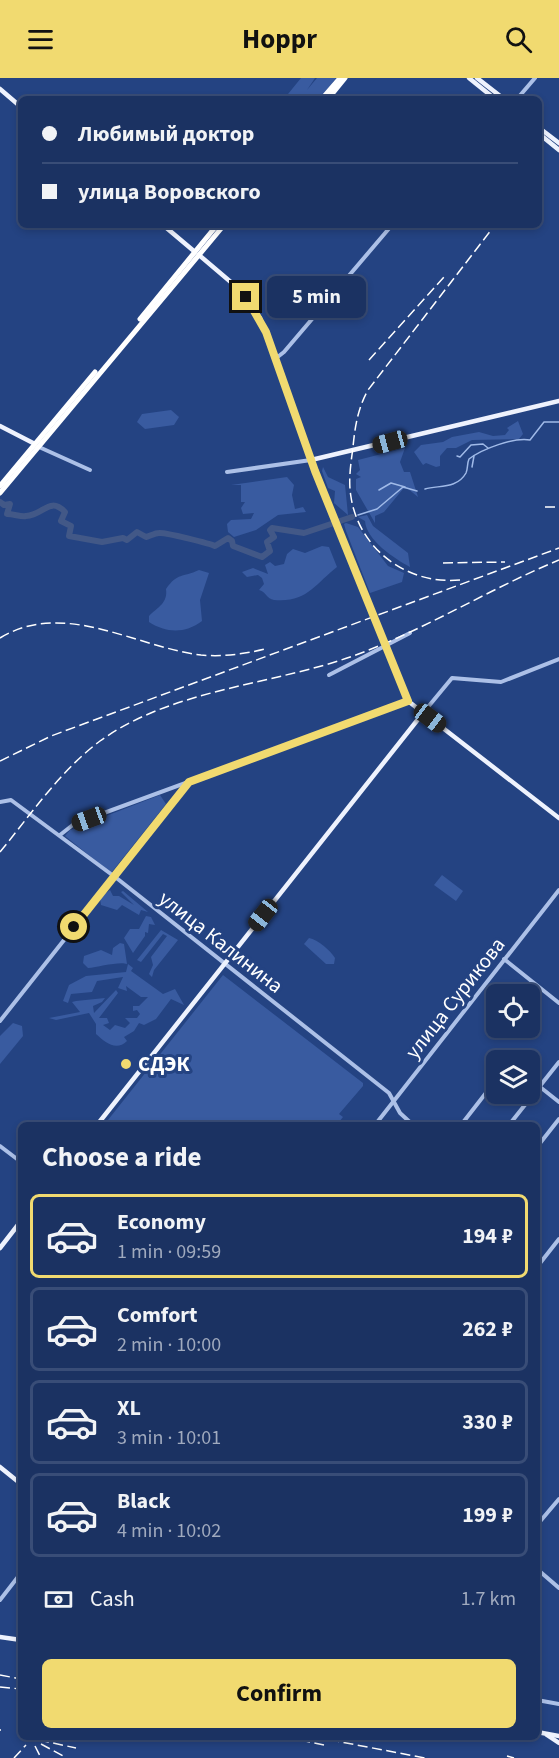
<!DOCTYPE html>
<html lang="en">
<head>
<meta charset="utf-8">
<style>
  body { margin:0; font-family:"Source Sans 3",sans-serif; background:#243a68; color:#f1f3f6; height:100vh; display:flex; flex-direction:column; font-size:22px; white-space:nowrap }
  * { box-sizing:border-box; margin:0 }
  p { font-size:20px; color:#a0aabe }
  .icon { flex:none; width:33px; height:33px; fill:none; stroke:currentColor; stroke-width:2; stroke-linecap:round; stroke-linejoin:round }
  .map { position:relative; flex:1; overflow:hidden }
  .sheet { position:absolute; left:18px; top:1044px; width:522px; height:618px; display:flex; flex-direction:column; background:#1b3262; border-radius:9px; box-shadow:0 3px 9px #0003,0 0 0 2px #394d77 }
  .sheet>* { flex:none }
  .guide { position:absolute; left:18px; top:18px; width:524px; height:132px; border-radius:9px; box-shadow:0 3px 9px #0003,0 0 0 2px #394d77; display:grid; align-content:center; height:132px; padding:0 24px; background:#1b3262 }
  .fabs { position:absolute; left:486px; top:906px; display:grid; gap:12px }
  .fabs a { display:grid; place-items:center; width:54px; height:54px; border-radius:9px; background:#1b3262; box-shadow:0 3px 9px #0003,0 0 0 2px #394d77; font-size:30px }
  .end { position:absolute; width:27px; height:27px; margin:-14px; border:8px solid #f1da70; background:#111; box-shadow:0 0 0 3px #111 }
  .from { border-radius:50% }
  .bubble { position:absolute; height:42px; border-radius:9px; background:#1b3262; box-shadow:0 3px 9px #0003,0 0 0 2px #394d77; font-size:20px; font-weight:700; line-height:42px; text-align:center }
  .car { position:absolute; width:18px; height:36px; margin:-18px -9px; border-radius:8px; box-shadow:0 0 4px 2px #0007; background:linear-gradient(#222 24%,#8ab4d8 0 40%,#222 0 76%,#8ab4d8 0 86%,#222 0) }
  .guide b { display:flex; align-items:center; gap:21px; height:57px; font-size:22px }
  .guide b+b { border-top:2px solid #394d77 }
  .guide i { width:15px; height:15px; background:#f1f3f6 }
  ul { padding:0; list-style:none }
  li { display:flex; align-items:center; gap:18px; height:84px; margin:0 12px 9px; padding:0 12px; border:3px solid #394d77; border-radius:9px }
  li div { flex:1 }
  li b { display:block; font-size:22px }
  li em { font-style:normal; font-weight:700 }
  li.active { border-color:#f1da70 }
  li>.icon { width:54px; height:54px; stroke-width:1.5 }
  h2 { padding:0 24px; font-size:27px; line-height:72px }
  .pay { display:flex; align-items:center; gap:15px; height:66px; padding:0 24px; font-size:22px }
  .pay p { margin-inline-start:auto }
  .cta { display:flex; gap:12px; margin-top:auto; padding:12px 24px }
  .cta a { flex:1; height:69px; border-radius:9px; background:#f1da70; color:#111; font-size:24px; font-weight:700; line-height:69px; text-align:center }
  header { display:flex; justify-content:space-between; align-items:center; height:78px; padding:0 24px; background:#f1da70; color:#111; font-size:27px; font-weight:700 }
  .map>svg:first-child { display:block }
  .green { fill:#395ba0 }
  .lines { fill:none; stroke-linecap:round; stroke-linejoin:round }
  .stream { stroke:#a0bae8; stroke-width:1.5 }
  .river { stroke:#425887; stroke-width:6 }
  .minor { stroke:#acc0e7; stroke-width:4 }
  .major { stroke:#eef2fd; stroke-width:4.5 }
  .highway { stroke:#fff; stroke-width:5 }
  .rail { stroke:#fff; stroke-width:1.5; stroke-dasharray:10 4.5; stroke-linecap:butt }
  .route { stroke:#f1da70; stroke-width:8 }
  .poi-dot { fill:#f1da70; stroke:#244382; stroke-width:2 }
  .labels { text-anchor:middle; stroke-width:6; stroke-linejoin:round; paint-order:stroke }
  .street-label { font-size:21px; fill:#fff; stroke:#244382 }
  .poi-label { font-size:21px; font-weight:bold; fill:#fff; stroke:#244382; text-anchor:start }
</style>
</head>
<body>
<header><svg class="icon" aria-label="menu" viewBox="0 0 24 24"><path d="M4 6h16M4 12h16M4 18h16"/></svg>Hoppr<svg class="icon" aria-label="search" viewBox="0 0 24 24"><circle cx="10" cy="10" r="6"/><path d="M15 15l6 6"/></svg></header>
<div class="map">
<svg width="559" height="1680" viewBox="0 0 559 1680">
  <rect width="100%" height="100%" fill="#244382"/>
  <!-- green -->
  <g class="green">
    <path d="M301,0H315L307,12L317,0H336L320,21H300L302,18L299,21H284Z"/>
    <path d="M171,332L179,339L174,347L145,351L137,344L142,336Z"/>
    <path d="M518,343L523,356L519,361L472,362L456,370H447L440,378V388L436,389L426,385L423,387L414,374L421,367L443,364L452,359L479,354L493,358L505,357L509,352L507,350Z"/>
    <path d="M405,370L400,384L404,394H410L418,419L407,410L403,411L384,434L375,438V445L356,412V401L361,399L356,396L360,392L358,382Z"/>
    <path d="M323,389L328,399L345,407L348,437L334,425L335,413L328,410L322,393Z"/>
    <path d="M287,399L294,407L292,417L295,431L303,429L306,434L278,437L256,452L234,459L228,454L227,446L231,442L251,441L254,435L243,436L241,430L245,424H241V407H231Z"/>
    <path d="M367,437L373,448L408,475L410,489C395,481 366,462 365,443L358,439Z"/>
    <path d="M346,445L358,449L388,488L404,495L402,504L370,515L346,453L344,446Z"/>
    <path d="M322,468L329,469L337,489C315,506 307,525 274,522C267,521 265,513 259,512L264,506L262,500L258,497L247,499L242,494L253,490L268,496L265,487L270,484L275,488L284,486L287,476L293,471L305,475Z"/>
    <path d="M199,492L209,495L200,522L202,543C185,556 166,555 149,544V538C158,529 168,525 166,511C178,494 182,500 199,492Z"/>
    <path d="M160,717L166,726L111,795L65,758L70,752Z"/>
    <path d="M442,797L463,813L456,823L434,807Z"/>
    <path d="M110,812L113,818H119L134,827L121,814L123,813L148,834L141,832L139,837L122,827L117,832L101,827L100,820Z"/>
    <path d="M146,838L151,839L155,847L149,846L148,855L145,854V858L133,875L124,860L130,851H139Z"/>
    <path d="M161,852L178,862L154,892L152,899L149,896L153,887L151,879L167,858L163,856L141,884L137,882Z"/>
    <path d="M309,860C318,862 330,872 335,880L334,886H326L304,866Z"/>
    <path d="M120,865L124,866L127,886C120,883 98,889 88,890L83,885L84,878L101,872L112,877L113,870Z"/>
    <path d="M128,886L133,890L131,893L163,916L175,911L184,927L171,921L156,941L144,947L139,945L134,953L124,959L127,963C116,974 105,964 96,956V946L89,935L56,942L49,940L80,934L72,924L76,923L105,920L102,924L93,928L94,935L116,912L118,915L99,940H107L109,945L103,947L110,952L115,947L125,950L130,945L125,940H137L140,936L137,932L133,933V928H139L148,919H141L126,908L127,913L118,910L123,899L97,903L92,914L71,916L68,925L63,923L69,907L86,898L126,894Z"/>
    <path d="M223,897L363,1005V1008L339,1036L343,1039L339,1044L344,1047H104Z"/>
    <path d="M13,945L22,948L23,958L0,986V958Z"/>
  </g>
  <g class="lines">
    <!-- stream -->
    <g class="stream">
      <path d="M457,378L460,379L471,367L483,366L488,370"/>
      <path d="M472,389L474,378"/>
      <path d="M425,411C439,407 457,411 466,395C468,391 467,385 469,381C482,371 514,359 530,362L544,344H559"/>
      <path d="M379,412L391,405L405,409"/>
      <path d="M358,437L377,431L403,409L417,413"/>
    </g>
    <!-- river -->
    <path class="river" d="M0,424L4,427L10,426L7,436C14,436 21,439 26,438C44,437 49,418 65,434L61,443L71,448L69,458L102,464L123,460L127,462L137,454L146,459C150,458 155,455 159,455C165,454 211,466 215,468L228,460L232,463L233,468L262,479L270,473L267,464L274,459L270,452L272,450L304,455L352,439"/>
    <!-- minor -->
    <g class="minor">
      <path d="M517,21L535,0"/>
      <path d="M275,281L284,274L392,147"/>
      <path d="M39,369L90,392"/>
      <path d="M227,394L311,382"/>
      <path d="M329,597L410,555"/>
      <path d="M423,635L452,600L501,604L559,581"/>
      <path d="M0,724L11,722L119,802L389,1015L400,1035L413,1047"/>
      <path d="M60,757L74,746L408,623"/>
      <path d="M504,881L559,925"/>
      <path d="M0,943L189,704"/>
      <path d="M530,1001L559,1024"/>
      <path d="M375,1047L559,812"/>
      <path d="M461,1047L496,1002"/>
      <path d="M509,1047L559,984"/>
      <path d="M0,1068L21,1084"/>
      <path d="M537,1069L559,1041"/>
      <path d="M537,1189L559,1161"/>
      <path d="M537,1447L559,1421"/>
      <path d="M537,1491L559,1510"/>
      <path d="M0,1522L21,1495"/>
      <path d="M537,1622L559,1626"/>
    </g>
    <!-- major -->
    <g class="major">
      <path d="M469,0L495,21"/>
      <path d="M477,0L504,21"/>
      <path d="M0,11L21,29"/>
      <path d="M538,49L559,65"/>
      <path d="M538,55L559,72"/>
      <path d="M163,147L195,174"/>
      <path d="M199,177L239,211L260,240L315,393L408,623L559,740"/>
      <path d="M0,348L35,366"/>
      <path d="M311,382L559,323"/>
      <path d="M97,1047L423,635"/>
      <path d="M0,1170L21,1143"/>
      <path d="M0,1389L21,1406"/>
      <path d="M0,1559L21,1562"/>
      <path d="M537,1654L559,1658"/>
      <path d="M547,1657L559,1665"/>
    </g>
    <!-- highway -->
    <g class="highway">
      <path d="M322,21L340,0"/>
      <path d="M328,21L345,0"/>
      <path d="M140,241L217,147"/>
      <path d="M0,408L95,294"/>
      <path d="M0,415L224,147"/>
    </g>
    <!-- rail -->
    <g class="rail">
      <path d="M369,282L444,199"/>
      <path d="M545,429H559"/>
      <path d="M443,485L505,484"/>
      <path d="M460,502C407,507 359,471 351,419C348,402 351,385 353,369C355,348 358,330 368,312L495,147"/>
      <path d="M0,560C64,521 135,569 201,577C223,579 244,576 265,571"/>
      <path d="M0,683L51,658L559,470"/>
      <path d="M0,774C32,735 60,693 100,663C172,611 272,607 353,578C425,552 489,511 559,482"/>
      <path d="M0,1597L21,1601"/>
      <path d="M0,1609L21,1611"/>
      <path d="M0,1652H1"/>
      <path d="M286,1659L324,1667"/>
      <path d="M315,1659L425,1680"/>
      <path d="M39,1662L76,1670"/>
      <path d="M41,1666L65,1679"/>
      <path d="M35,1668L41,1680"/>
      <path d="M507,1678L514,1680"/>
      <path d="M14,1680L26,1667"/>
    </g>
  </g>
  <g class="lines">
    <!-- route -->
    <path class="route" d="M74,849L189,704L408,623L315,393L266,254L246,219"/>
  </g>
  <!-- markers -->
  <circle class="poi-dot" cx="126" cy="986" r="6"/>
  <g class="labels">
    <!-- street labels -->
    <g class="street-label">
      <text transform="translate(221 864) rotate(38)" y="7">улица Калинина</text>
      <text transform="translate(455 920) rotate(-52)" y="7">улица Сурикова</text>
    </g>
    <!-- poi labels -->
    <g class="poi-label">
      <text x="138" y="993">СДЭК</text>
    </g>
  </g>
</svg>
<div class="fabs">
<a><svg class="icon" aria-label="locate" viewBox="0 0 24 24"><circle cx="12" cy="12" r="6"/><path d="M12 2v4M12 18v4M2 12h4M18 12h4"/></svg></a>
<a><svg class="icon" aria-label="layers" viewBox="0 0 24 24"><path d="M12 4l9 5-9 5-9-5zM3 14l9 5 9-5"/></svg></a>
</div>
<i class="end from" style="left:74px;top:849px"></i>
<i class="end" style="left:246px;top:219px"></i>
<div class="bubble" style="left:267px;top:198px;width:99px">5 min</div>
<i class="car" style="left:390px;top:364px;rotate:255deg"></i>
<i class="car" style="left:430px;top:640px;rotate:127deg"></i>
<i class="car" style="left:89px;top:741px;rotate:250deg"></i>
<i class="car" style="left:263px;top:837px;rotate:218deg"></i>
<div class="guide">
<b><i class="from"></i>Любимый доктор</b>
<b><i></i>улица Воровского</b>
</div>
<section class="sheet">
<h2>Choose a ride</h2>
<ul>
<li class="active"><svg class="icon" aria-label="car" viewBox="0 0 24 24"><path d="M5 17H2v-5l4-1 3-4h7l3 4 3 1v5h-3M9 17h6M6 11h13"/><circle cx="7" cy="17" r="2"/><circle cx="17" cy="17" r="2"/></svg><div><b>Economy</b><p>1 min · 09:59</p></div><em>194 ₽</em></li>
<li><svg class="icon" aria-label="car" viewBox="0 0 24 24"><path d="M5 17H2v-5l4-1 3-4h7l3 4 3 1v5h-3M9 17h6M6 11h13"/><circle cx="7" cy="17" r="2"/><circle cx="17" cy="17" r="2"/></svg><div><b>Comfort</b><p>2 min · 10:00</p></div><em>262 ₽</em></li>
<li><svg class="icon" aria-label="car" viewBox="0 0 24 24"><path d="M5 17H2v-5l4-1 3-4h7l3 4 3 1v5h-3M9 17h6M6 11h13"/><circle cx="7" cy="17" r="2"/><circle cx="17" cy="17" r="2"/></svg><div><b>XL</b><p>3 min · 10:01</p></div><em>330 ₽</em></li>
<li><svg class="icon" aria-label="car" viewBox="0 0 24 24"><path d="M5 17H2v-5l4-1 3-4h7l3 4 3 1v5h-3M9 17h6M6 11h13"/><circle cx="7" cy="17" r="2"/><circle cx="17" cy="17" r="2"/></svg><div><b>Black</b><p>4 min · 10:02</p></div><em>199 ₽</em></li>
</ul>
<div class="pay"><svg class="icon" aria-label="cash" viewBox="0 0 24 24"><path d="M3 7h18v10H3z"/><circle cx="12" cy="12" r="2"/></svg>Cash<p>1.7 km</p></div>
<div class="cta"><a>Confirm</a></div>
</section>
</div>
</body>
</html>
